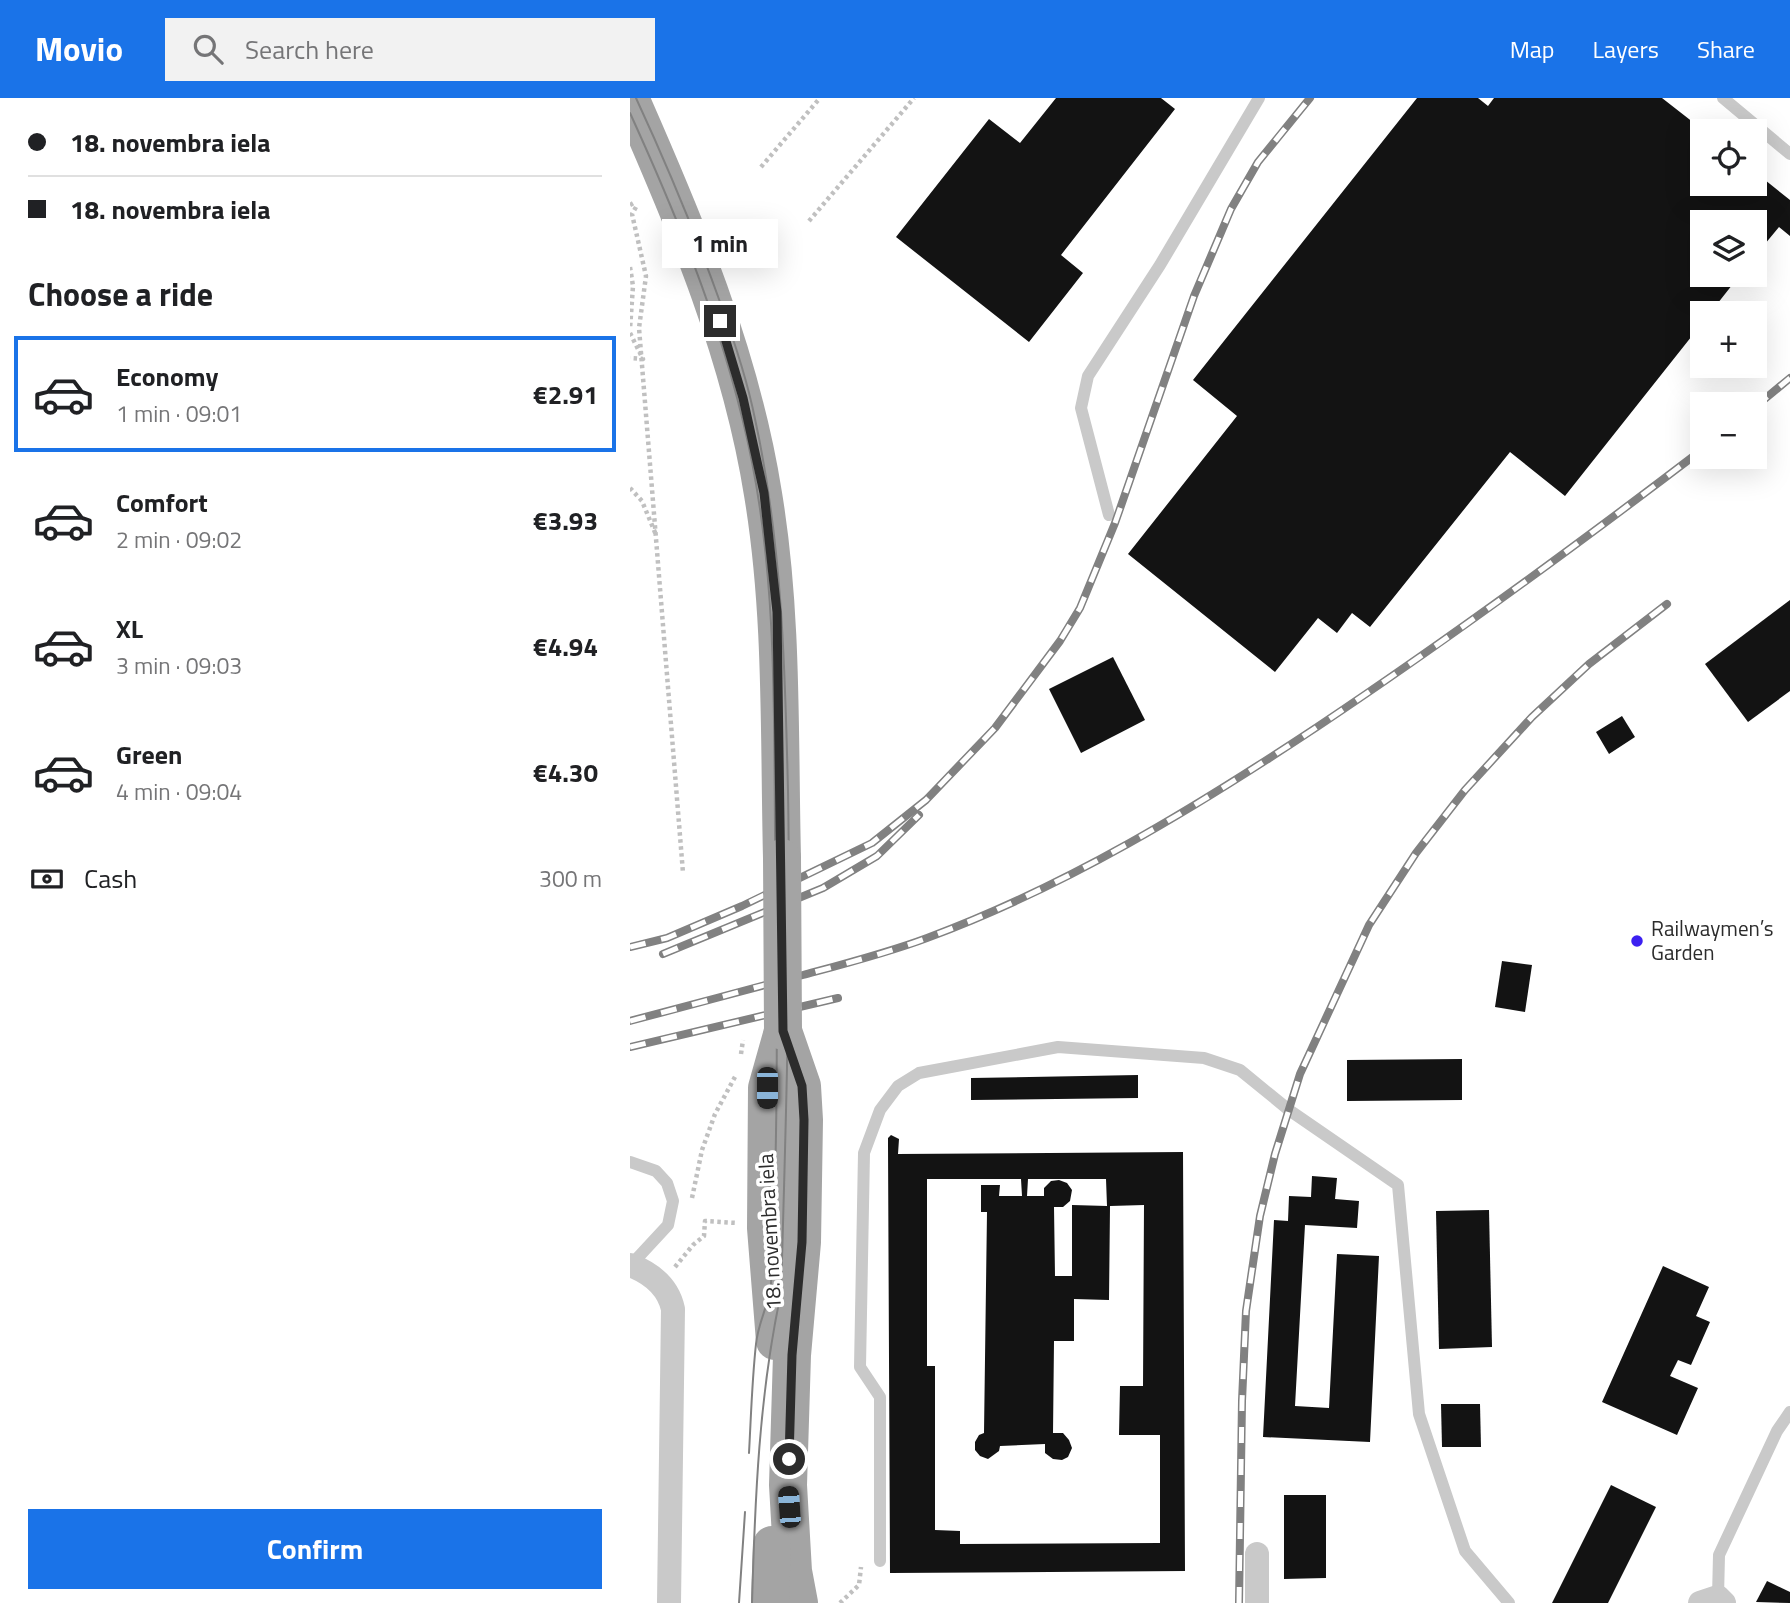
<!DOCTYPE html>
<html lang="en">
<head>
<meta charset="utf-8">
<style>
  body { margin:0; font-family:"Titillium Web",sans-serif; background:#f2f2f2; color:#202124; height:100vh; display:flex; flex-direction:column; font-size:26px; white-space:nowrap }
  * { box-sizing:border-box; margin:0 }
  p { font-size:23px; color:#757577 }
  .icon { flex:none; width:38px; height:38px; fill:none; stroke:currentColor; stroke-width:2; stroke-linecap:round; stroke-linejoin:round }
  .map { position:relative; flex:1; overflow:hidden }
  .sheet { display:flex; flex-direction:column; background:#fff; width:630px }
  .sheet>* { flex:none }
  .top-card { display:grid; align-content:center; height:154px; padding:0 28px; background:#fff }
  .buttons { position:absolute; left:1060px; top:21px; display:grid; gap:14px }
  .buttons a { display:grid; place-items:center; width:77px; height:77px; border-radius:0px; background:#fff; box-shadow:0 7px 28px #0002; font-size:35px }
  .end { position:absolute; width:32px; height:32px; margin:-16px; border:9px solid #2c2c2c; background:#fff; box-shadow:0 0 0 4px #fff }
  .from { border-radius:50% }
  .bubble { position:absolute; height:49px; border-radius:0px; background:#fff; box-shadow:0 7px 28px #0002; font-size:23px; font-weight:700; line-height:49px; text-align:center }
  .car { position:absolute; width:21px; height:42px; margin:-21px -10px; border-radius:9px; box-shadow:0 0 5px 2px #0007; background:linear-gradient(#222 24%,#8ab4d8 0 40%,#222 0 76%,#8ab4d8 0 86%,#222 0) }
  .top-card b { display:flex; align-items:center; gap:24px; height:66px; font-size:26px }
  .top-card b+b { border-top:2px solid #e0e0e0 }
  .top-card i { width:18px; height:18px; background:#202124 }
  ul { padding:0; list-style:none }
  li { display:flex; align-items:center; gap:21px; height:116px; margin:0 14px 10px; padding:0 14px; border:4px solid transparent; border-radius:0px }
  li div { flex:1 }
  li b { display:block; font-size:26px }
  li em { font-style:normal; font-weight:700 }
  li.on { border-color:#1a73e8 }
  li>.icon { width:63px; height:63px; stroke-width:1.5 }
  h2 { padding:0 28px; font-size:32px; line-height:84px }
  .pay { display:flex; align-items:center; gap:18px; height:77px; padding:0 28px; font-size:26px }
  .pay p { margin-inline-start:auto }
  .action { display:flex; gap:14px; margin-top:auto; padding:14px 28px }
  .action a { flex:1; height:80px; border-radius:0px; background:#1a73e8; color:#fff; font-size:28px; font-weight:700; line-height:80px; text-align:center }
  header { display:flex; align-items:center; gap:42px; box-sizing:border-box; height:98px; padding:0 35px; background:#1a73e8; color:#fff }
  header strong { font-size:33px }
  nav { display:flex; gap:38px; margin-inline-start:auto; font-size:24px }
  .search { width:490px; height:63px; background:#f2f2f2; display:flex; align-items:center; gap:18px; box-sizing:border-box; padding:0 24px; border-radius:0px; color:#757577; font-size:26px }
  main { display:flex; flex:1; min-height:0 }
  .map>svg:first-child { display:block }
  .building { fill:#131313; fill-rule:evenodd }
  .lines { fill:none; stroke-linecap:round; stroke-linejoin:round }
  .path { stroke:#c0c0c0; stroke-width:4.5; stroke-dasharray:3.5 3.5; stroke-linecap:butt }
  .lane { stroke:#c9c9c9; stroke-width:12 }
  .street { stroke:#c9c9c9; stroke-width:24 }
  .primary { stroke:#a4a4a4; stroke-width:38 }
  .tram { stroke:#818181; stroke-width:2 }
  .rail-casing { stroke:#818181; stroke-width:8 }
  .rail { stroke:#fff; stroke-width:5; stroke-dasharray:16; stroke-linecap:butt }
  .primary-bridge { stroke:#a4a4a4; stroke-width:38 }
  .route { stroke:#2c2c2c; stroke-width:9 }
  .poi-dot { fill:#3c20f1; stroke:#fff; stroke-width:2.5 }
  .labels { text-anchor:middle; stroke-width:7; stroke-linejoin:round; paint-order:stroke }
  .poi-label { font-size:21px; fill:#2c2c2c; stroke:#fff; text-anchor:start }
  .street-label { font-size:21px; fill:#2c2c2c; stroke:#fff }
</style>
</head>
<body>
<header>
<strong>Movio</strong>
<div class="search"><svg class="icon" aria-label="search" viewBox="0 0 24 24"><circle cx="10" cy="10" r="6"/><path d="M15 15l6 6"/></svg>Search here</div>
<nav><a>Map</a><a>Layers</a><a>Share</a></nav>
</header>
<main>
<section class="sheet">
<div class="top-card">
<b><i class="from"></i>18. novembra iela</b>
<b><i></i>18. novembra iela</b>
</div>
<h2>Choose a ride</h2>
<ul>
<li class="on"><svg class="icon" aria-label="car" viewBox="0 0 24 24"><path d="M5 17H2v-5l4-1 3-4h7l3 4 3 1v5h-3M9 17h6M6 11h13"/><circle cx="7" cy="17" r="2"/><circle cx="17" cy="17" r="2"/></svg><div><b>Economy</b><p>1 min · 09:01</p></div><em>€2.91</em></li>
<li><svg class="icon" aria-label="car" viewBox="0 0 24 24"><path d="M5 17H2v-5l4-1 3-4h7l3 4 3 1v5h-3M9 17h6M6 11h13"/><circle cx="7" cy="17" r="2"/><circle cx="17" cy="17" r="2"/></svg><div><b>Comfort</b><p>2 min · 09:02</p></div><em>€3.93</em></li>
<li><svg class="icon" aria-label="car" viewBox="0 0 24 24"><path d="M5 17H2v-5l4-1 3-4h7l3 4 3 1v5h-3M9 17h6M6 11h13"/><circle cx="7" cy="17" r="2"/><circle cx="17" cy="17" r="2"/></svg><div><b>XL</b><p>3 min · 09:03</p></div><em>€4.94</em></li>
<li><svg class="icon" aria-label="car" viewBox="0 0 24 24"><path d="M5 17H2v-5l4-1 3-4h7l3 4 3 1v5h-3M9 17h6M6 11h13"/><circle cx="7" cy="17" r="2"/><circle cx="17" cy="17" r="2"/></svg><div><b>Green</b><p>4 min · 09:04</p></div><em>€4.30</em></li>
</ul>
<div class="pay"><svg class="icon" aria-label="cash" viewBox="0 0 24 24"><path d="M3 7h18v10H3z"/><circle cx="12" cy="12" r="2"/></svg>Cash<p>300 m</p></div>
<div class="action"><a>Confirm</a></div>
</section>
<div class="map">
<svg width="1160" height="1505" viewBox="0 0 1160 1505">
  <rect width="100%" height="100%" fill="#fff"/>
  <!-- building -->
  <g class="building">
    <path d="M426,0H531L545,11L431,157L453,175L399,244L266,139L359,21L390,45Z"/>
    <path d="M787,0H848L858,8L864,0H1032L1073,32V86H1125V74L1160,102V138L1149,129L1125,158V124H1073V177H1110L1080,215H1073V224L935,398L880,354L740,529L722,515L707,535L688,520L645,574L498,456L607,318L563,282Z"/>
    <path d="M1160,502V593L1118,624L1075,566Z"/>
    <path d="M483,559L515,622L451,655L419,591Z"/>
    <path d="M992,618L1005,639L979,656L966,634Z"/>
    <path d="M872,863L902,867L895,914L865,909Z"/>
    <path d="M832,961V1002L717,1003V962Z"/>
    <path d="M508,977V1000L341,1002V980Z"/>
    <path d="M261,1037L269,1041L268,1056L553,1054L555,1473L260,1475L258,1046V1040ZM297,1081H391L392,1098H369L370,1087H351V1114H357L354,1335L349,1337L345,1344V1352L350,1358L358,1361L369,1353L370,1348L415,1346V1355L423,1361L432,1362L438,1359L442,1350L439,1342L433,1335H423L424,1243H444V1201L479,1202L480,1108L514,1107L513,1288H490L489,1337H530V1445L330,1446V1433L305,1432V1268H297ZM398,1081H476L477,1108L442,1107V1178H425L424,1109H433L440,1103L442,1092L437,1085L429,1082L421,1083L414,1090V1098H397Z"/>
    <path d="M682,1078L707,1080L705,1101L729,1103L727,1130L675,1127L665,1308L699,1310L707,1156L749,1158L740,1344L633,1339L644,1122L658,1123L659,1098L681,1099Z"/>
    <path d="M859,1112L862,1249L809,1251L806,1113Z"/>
    <path d="M1033,1168L1079,1189L1066,1218L1080,1224L1061,1267L1048,1262L1040,1278L1068,1290L1047,1337L972,1304Z"/>
    <path d="M811,1306H850L851,1349H812Z"/>
    <path d="M981,1387L1026,1409L978,1505H922Z"/>
    <path d="M654,1397H696V1480L654,1481Z"/>
    <path d="M1137,1483L1160,1494V1505L1126,1504Z"/>
  </g>
  <g class="lines">
    <!-- path -->
    <g class="path">
      <path d="M131,69L190,0"/>
      <path d="M0,107L5,104"/>
      <path d="M6,109L2,116L16,178L9,230L53,775"/>
      <path d="M179,123L284,0"/>
      <path d="M0,169L3,188L0,231"/>
      <path d="M0,235L13,261L0,260"/>
      <path d="M0,390L12,403L26,437"/>
      <path d="M111,956L113,942"/>
      <path d="M62,1100L72,1052L85,1016L106,977"/>
      <path d="M45,1169L63,1147L74,1138L75,1123L107,1125"/>
      <path d="M210,1505L229,1487L231,1469"/>
    </g>
    <!-- lane -->
    <g class="lane">
      <path d="M1093,0L1160,56"/>
      <path d="M479,417L451,310L458,278L530,167L629,0"/>
      <path d="M0,1064L26,1073L37,1085L43,1103L38,1127L1,1167"/>
      <path d="M250,1463V1299L230,1269L234,1055L250,1012L268,988L289,975L428,949L574,960L610,972L659,1012L768,1087L789,1316L835,1453L879,1505"/>
      <path d="M1088,1499L1089,1457L1147,1333L1160,1314"/>
    </g>
    <!-- street -->
    <g class="street">
      <path d="M0,1167C21,1175 38,1188 43,1211L39,1505"/>
      <path d="M627,1505V1456"/>
      <path d="M1070,1505L1088,1499L1094,1505"/>
    </g>
    <!-- primary -->
    <g class="primary">
      <path d="M0,0C56,127 111,257 133,396C153,516 149,639 152,760"/>
      <path d="M153,933L172,988L174,1022L172,1144L162,1257L158,1387L163,1473L169,1505"/>
      <path d="M145,1243L136,1130L137,990L153,933"/>
      <path d="M140,1505L142,1447"/>
    </g>
    <!-- tram -->
    <g class="tram">
      <path d="M6,0C37,67 65,134 90,204C104,242 117,281 125,321C152,445 155,567 158,693C161,860 156,1027 151,1195C129,1297 125,1401 122,1505"/>
      <path d="M0,15C51,127 98,243 122,364C146,485 144,610 145,733C147,884 149,1035 141,1186C139,1206 128,1225 126,1246C122,1282 121,1319 119,1355"/>
      <path d="M109,1505L115,1414"/>
    </g>
    <defs>
      <g id="rail">
        <path d="M1125,309L1160,280"/>
        <path d="M0,849L37,840L112,808L242,745L296,702L365,630L430,543L450,510L485,425L564,198L601,111L628,64L680,0"/>
        <path d="M33,856L193,790L247,758L289,717"/>
        <path d="M0,923C58,908 115,892 173,877C214,866 257,855 297,840C437,788 563,711 687,629C819,541 947,447 1073,351"/>
        <path d="M0,949L208,900"/>
        <path d="M609,1505L612,1303L616,1213L630,1118L645,1056L670,976L739,827L786,755L835,692L902,619L959,566L1037,506"/>
      </g>
    </defs>
    <!-- rail casing -->
    <use href="#rail" class="rail-casing"/>
    <!-- rail -->
    <use href="#rail" class="rail"/>
    <!-- primary-bridge -->
    <path class="primary-bridge" d="M152,760L153,933"/>
  </g>
  <g class="lines">
    <!-- route -->
    <path class="route" d="M90,223L113,300L134,395L147,514L153,933L172,988L174,1022L172,1144L162,1257L159,1361"/>
  </g>
  <!-- markers -->
  <circle class="poi-dot" cx="1007" cy="843" r="7"/>
  <g class="labels">
    <!-- poi labels -->
    <g class="poi-label">
      <text x="1021" y="838">Railwaymen’s<tspan x="1021" dy="24">Garden</tspan></text>
    </g>
    <!-- street labels -->
    <g class="street-label">
      <text transform="translate(140 1134) rotate(-93)" y="7">18. novembra iela</text>
    </g>
  </g>
</svg>
<div class="buttons">
<a><svg class="icon" aria-label="locate" viewBox="0 0 24 24"><circle cx="12" cy="12" r="6"/><path d="M12 2v4M12 18v4M2 12h4M18 12h4"/></svg></a>
<a><svg class="icon" aria-label="layers" viewBox="0 0 24 24"><path d="M12 4l9 5-9 5-9-5zM3 14l9 5 9-5"/></svg></a>
<a>+</a>
<a>−</a>
</div>
<i class="end from" style="left:159px;top:1361px"></i>
<i class="end" style="left:90px;top:223px"></i>
<div class="bubble" style="left:32px;top:121px;width:116px">1 min</div>
<i class="car" style="left:137px;top:990px;rotate:180deg"></i>
<i class="car" style="left:159px;top:1409px;rotate:356deg"></i>
</div>
</main>
</body>
</html>
